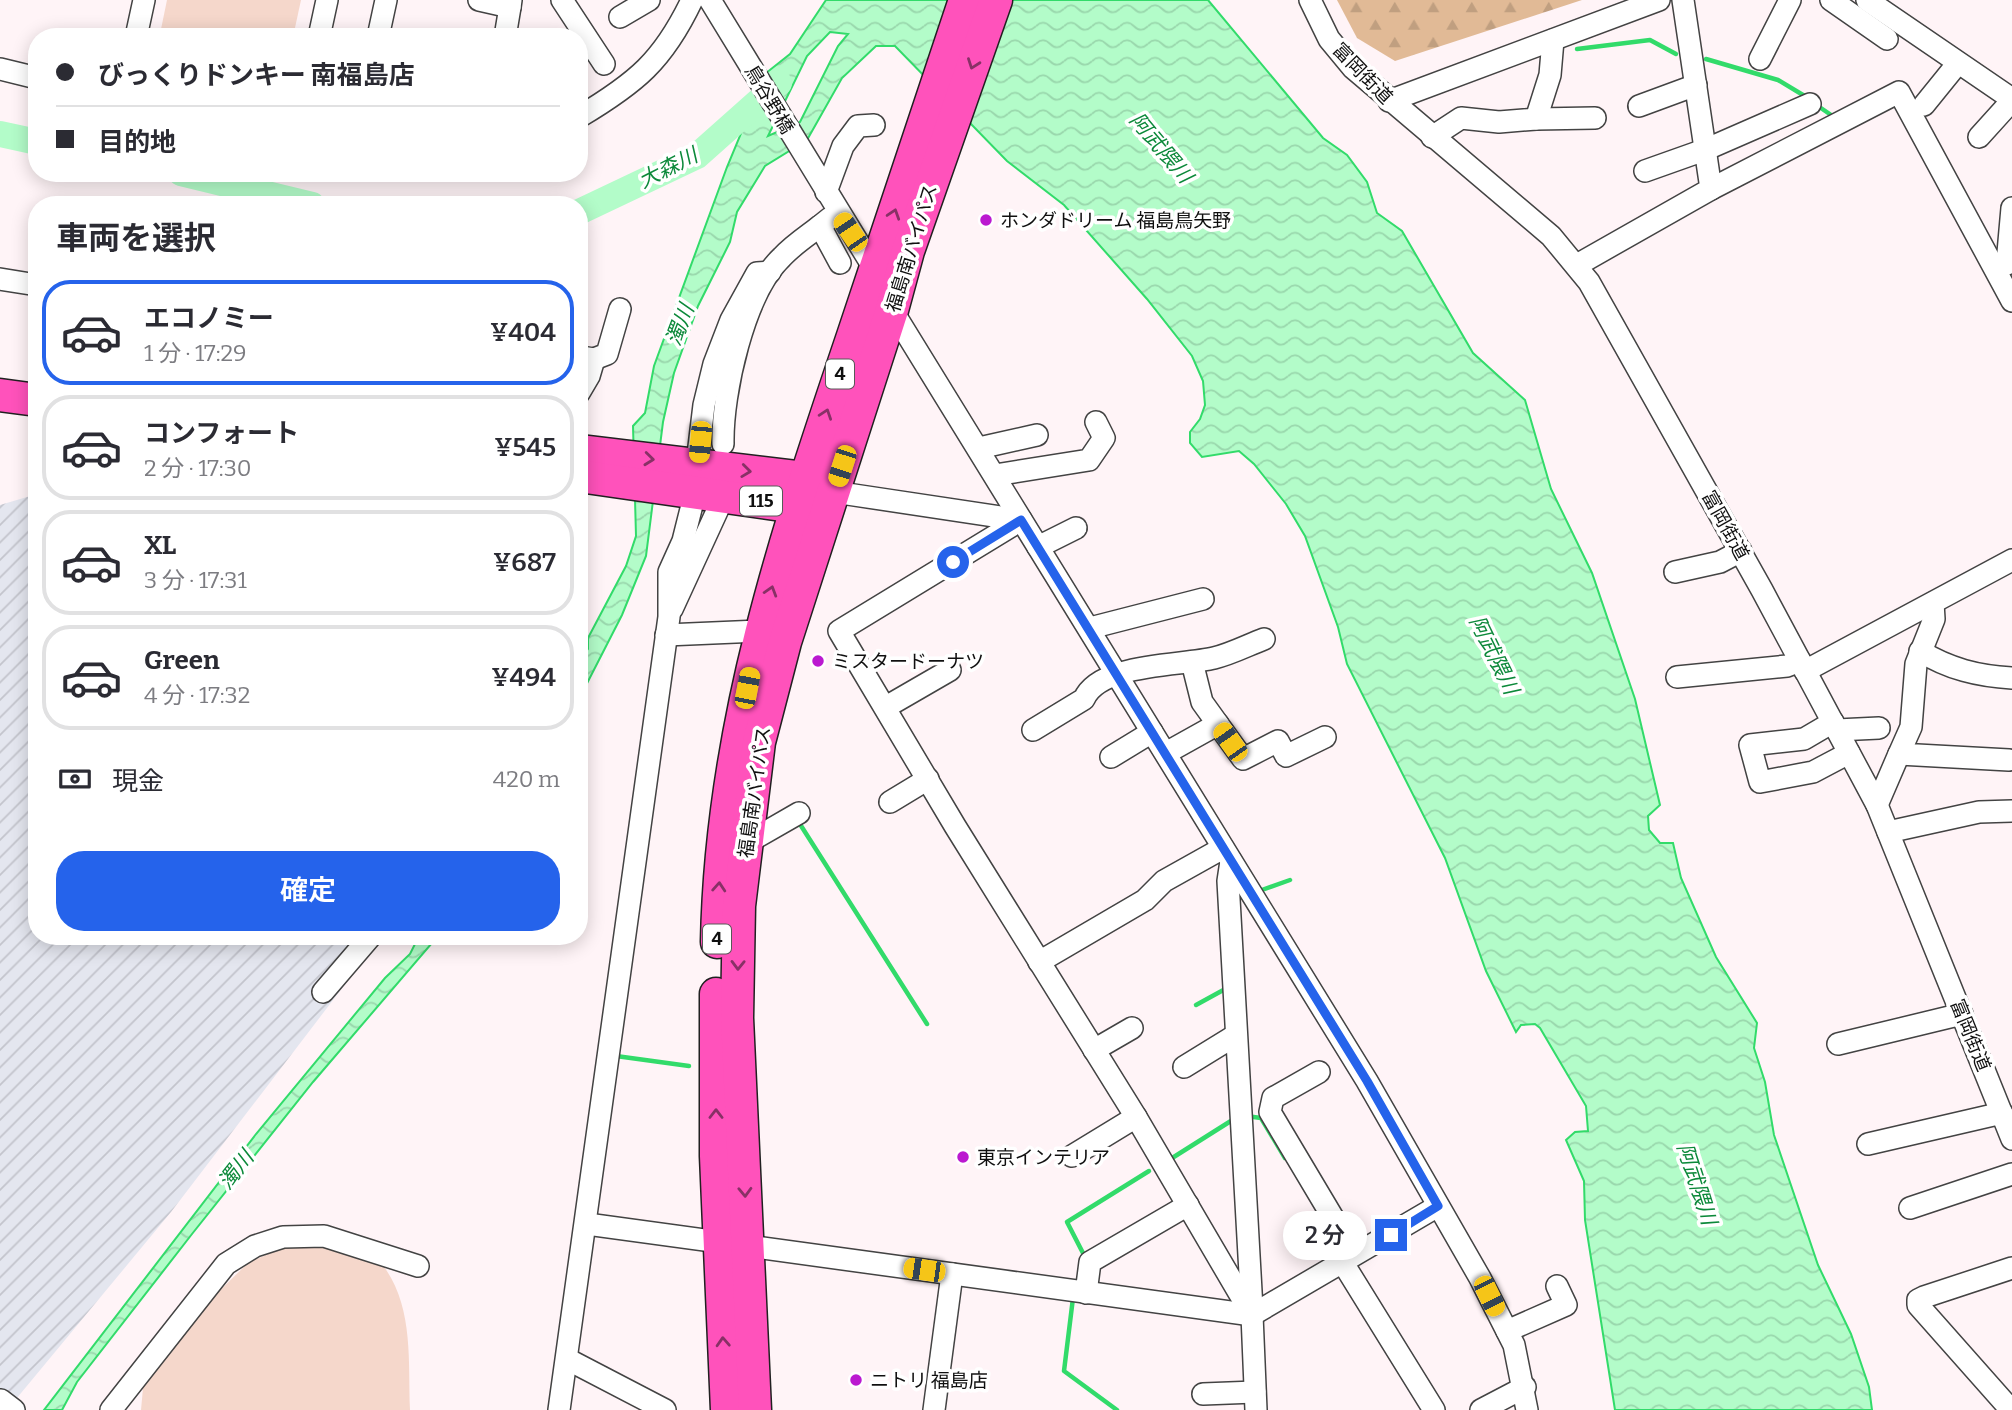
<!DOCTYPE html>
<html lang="ja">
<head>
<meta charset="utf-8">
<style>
  body { margin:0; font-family:Bitter,"Noto Sans JP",serif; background:#f2f2f3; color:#2b2b33; height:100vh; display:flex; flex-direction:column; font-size:26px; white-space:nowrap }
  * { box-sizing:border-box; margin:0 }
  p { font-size:23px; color:#7c7c81 }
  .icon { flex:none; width:38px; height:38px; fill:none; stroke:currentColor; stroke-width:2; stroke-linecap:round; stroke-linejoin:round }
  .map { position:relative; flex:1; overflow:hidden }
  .sheet { position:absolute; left:28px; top:196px; width:560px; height:749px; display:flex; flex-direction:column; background:#fff; border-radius:28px; box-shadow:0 4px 18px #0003 }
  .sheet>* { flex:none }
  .banner { position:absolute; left:28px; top:28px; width:560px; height:154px; border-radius:28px; box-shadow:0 4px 18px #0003; display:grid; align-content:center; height:154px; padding:0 28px; background:#fff }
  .end { position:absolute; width:32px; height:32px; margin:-16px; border:9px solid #2563eb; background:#fff; box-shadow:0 0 0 4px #fff }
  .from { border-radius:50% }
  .bubble { position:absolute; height:49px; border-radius:24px; background:#fff; box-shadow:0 4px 18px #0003; font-size:23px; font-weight:600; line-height:49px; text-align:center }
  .car { position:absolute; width:21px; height:42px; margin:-21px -10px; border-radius:9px; box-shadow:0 0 5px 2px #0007; background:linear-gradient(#f5c518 24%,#345 0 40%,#f5c518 0 76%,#345 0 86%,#f5c518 0) }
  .banner b { display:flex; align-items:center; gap:24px; height:66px; font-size:26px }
  .banner b+b { border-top:2px solid #e1e1e2 }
  .banner i { width:18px; height:18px; background:#2b2b33 }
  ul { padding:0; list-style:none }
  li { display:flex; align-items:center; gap:21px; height:105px; margin:0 14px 10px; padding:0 14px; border:4px solid #e1e1e2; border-radius:28px }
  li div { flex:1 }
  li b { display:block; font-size:26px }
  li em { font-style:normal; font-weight:600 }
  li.current { border-color:#2563eb }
  li>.icon { width:63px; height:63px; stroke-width:1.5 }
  h2 { padding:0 28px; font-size:32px; line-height:84px }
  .pay { display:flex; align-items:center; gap:18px; height:77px; padding:0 28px; font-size:26px }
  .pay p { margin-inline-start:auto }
  .primary-button { display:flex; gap:14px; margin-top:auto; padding:14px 28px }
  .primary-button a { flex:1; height:80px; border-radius:28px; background:#2563eb; color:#fff; font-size:28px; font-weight:600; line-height:80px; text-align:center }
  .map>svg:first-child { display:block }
  .industrial { fill:url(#industrial-furrows) }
  .forest { fill:url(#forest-firs) }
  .pitch { fill:#f5d7cb }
  .water { fill:url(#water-waves); stroke:#32db6a; stroke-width:2; fill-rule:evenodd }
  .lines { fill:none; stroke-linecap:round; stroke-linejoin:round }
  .stream { stroke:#32db6a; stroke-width:4.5 }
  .river { stroke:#b3fcc9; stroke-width:26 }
  .minor-casing { stroke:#434343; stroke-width:24 }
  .highway-casing { stroke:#212121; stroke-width:35 }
  .minor { stroke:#fff; stroke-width:21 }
  .highway { stroke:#ff52bb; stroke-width:32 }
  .oneway { stroke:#883166 }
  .route { stroke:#2563eb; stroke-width:9 }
  .poi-dot { fill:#bb19d0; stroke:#fff; stroke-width:2.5 }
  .labels { text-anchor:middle; stroke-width:7; stroke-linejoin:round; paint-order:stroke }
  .shield { fill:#fff; stroke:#585858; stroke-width:2 }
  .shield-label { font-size:18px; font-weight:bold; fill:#101010 }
  .street-label { font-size:19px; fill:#101010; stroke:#fff }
  .poi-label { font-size:19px; fill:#101010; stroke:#fff; text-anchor:start }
  .water-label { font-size:21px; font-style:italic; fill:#0c893a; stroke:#fff }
</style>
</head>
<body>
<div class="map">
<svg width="2012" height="1410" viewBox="0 0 2012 1410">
  <defs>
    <pattern id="industrial-furrows" width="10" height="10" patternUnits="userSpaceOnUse" patternTransform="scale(1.75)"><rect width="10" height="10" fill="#e4e6ef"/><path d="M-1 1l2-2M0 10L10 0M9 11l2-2" fill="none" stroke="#c3c4cc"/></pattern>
    <pattern id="forest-firs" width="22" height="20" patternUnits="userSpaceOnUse" patternTransform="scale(1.75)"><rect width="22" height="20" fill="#e1ba96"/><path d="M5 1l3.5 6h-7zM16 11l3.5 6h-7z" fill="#c09f80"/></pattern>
    <pattern id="water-waves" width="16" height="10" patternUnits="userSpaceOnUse" patternTransform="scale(1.75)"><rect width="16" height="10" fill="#b3fcc9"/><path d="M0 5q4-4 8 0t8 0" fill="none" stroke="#99d7ac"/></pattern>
  </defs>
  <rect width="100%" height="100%" fill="#fff4f7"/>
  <!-- industrial -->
  <g class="industrial">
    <path d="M37,494V936H382L171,1212L7,1410H0V505Z"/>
    <path d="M579,506H587L584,570L579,579Z"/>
  </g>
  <!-- forest -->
  <path class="forest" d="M1337,0H1582L1395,61L1357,38Z"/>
  <!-- pitch -->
  <g class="pitch">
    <path d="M167,0H301L293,37H173L160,34Z"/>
    <path d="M318,1241L382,1264C414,1306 408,1360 410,1410H141L144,1377L207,1303L249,1262L294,1243Z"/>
  </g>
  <!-- water -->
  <g class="water">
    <path d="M826,0H1208L1323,138L1347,155L1367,182L1377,213L1402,231L1473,353L1525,400L1551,489L1592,573L1635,699L1660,805L1648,816L1649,830L1660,843H1673L1681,878L1716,957L1757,1023L1754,1048L1765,1082L1774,1135L1818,1265L1851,1334L1869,1387L1872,1410H1615L1585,1220L1584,1181L1566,1140L1575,1132L1588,1131L1586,1106L1540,1028L1535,1024L1521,1025L1516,1032L1486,971L1445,858L1347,664L1338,627L1305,536L1286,504L1254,464L1239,451L1202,457L1190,443V432L1200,419L1205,405L1203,381L1192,356L1147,299L1064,205L1007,161L895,46H876L842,78L807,140L765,166L737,212L730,242L698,306L674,373L663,422L646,556L622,615L579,699V660L588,649V638L626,566L636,536L633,426L645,413L654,366L727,167L766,73L790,54ZM830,32L848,34L838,46L800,122L768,136L807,56Z"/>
    <path d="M419,936H438L313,1082L192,1234L77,1382L62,1410H44L256,1134L385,978L410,954Z"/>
  </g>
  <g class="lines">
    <!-- stream -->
    <g class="stream">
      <path d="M1577,49L1650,40L1676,54"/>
      <path d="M1706,59L1778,80L1808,98"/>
      <path d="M1815,104L1834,117"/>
      <path d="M798,821L927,1024"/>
      <path d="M1259,891L1290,880"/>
      <path d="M1196,1005L1227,988"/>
      <path d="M616,1056L689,1066"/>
      <path d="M1246,1116L1261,1118L1285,1158"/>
      <path d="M1169,1160L1234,1119"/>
      <path d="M1084,1255L1067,1222L1149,1171"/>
      <path d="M1073,1298L1064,1371L1117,1410"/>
    </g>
    <!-- river -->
    <g class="river">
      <path d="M0,134L37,142"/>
      <path d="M181,173L312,205"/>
      <path d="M579,212L697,156L779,83"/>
    </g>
    <defs>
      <g id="minor">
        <path d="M479,0L510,7L511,0"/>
        <path d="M562,0L604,64"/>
        <path d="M710,0L875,270L892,310L1367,1081L1480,1278L1514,1345L1527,1410"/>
        <path d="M1310,0L1329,39L1353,68L1551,236L1589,282L1762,590L1877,805L2012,1139"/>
        <path d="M1831,0L1887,39"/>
        <path d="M1867,0L2012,99"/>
        <path d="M620,17L649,0"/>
        <path d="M136,37L144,0"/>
        <path d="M319,37L327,0"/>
        <path d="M378,37L386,0"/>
        <path d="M505,37L510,7"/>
        <path d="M1760,59L1790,0"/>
        <path d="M0,69L37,78"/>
        <path d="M1389,101L1659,0"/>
        <path d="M1924,105L1958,63"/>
        <path d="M1639,106L1696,85"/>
        <path d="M579,117C636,83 663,61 692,0"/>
        <path d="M1536,119L1595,118"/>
        <path d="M1432,137L1461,118L1499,122L1536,119L1550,75L1553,40"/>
        <path d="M1979,137L2007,106"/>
        <path d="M1645,171L1707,149L1810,104"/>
        <path d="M1711,189L1899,92L2012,301"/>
        <path d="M826,192L843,146L858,126L874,125"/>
        <path d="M830,218L820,226L840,263"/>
        <path d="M2007,264L2012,208"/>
        <path d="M1577,265L1711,189L1683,0"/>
        <path d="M0,279L37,285"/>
        <path d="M594,359L607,354L620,309"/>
        <path d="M579,393L589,376L594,359L581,357"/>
        <path d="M723,444C722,393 744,293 782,257C793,245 807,236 820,226"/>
        <path d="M979,448L1037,435"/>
        <path d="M995,475L1089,460L1104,438L1096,422"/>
        <path d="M834,492L1021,520"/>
        <path d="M1021,520L839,631L955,826L1136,1117L1252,1315L1256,1410"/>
        <path d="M1038,547L1076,528"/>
        <path d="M1675,572L1720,562L1741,551"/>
        <path d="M1933,603L1934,619L1916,664L1911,727L1899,754L2009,760"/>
        <path d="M672,609L718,509"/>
        <path d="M1090,628L1203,599"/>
        <path d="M666,635L759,631"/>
        <path d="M1920,651C1949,669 1978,676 2012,678"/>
        <path d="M1192,662L1202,702L1243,759L1278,741L1286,756L1325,737"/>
        <path d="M1805,671L2012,560"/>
        <path d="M1677,677L1787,666L1800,661"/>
        <path d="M886,707L950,670"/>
        <path d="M1833,722L1804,739L1750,745L1760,782L1813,772L1849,753"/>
        <path d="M1033,730L1084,699C1100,663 1180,666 1214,658C1231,654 1248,645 1264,639"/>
        <path d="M1837,730L1879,728"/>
        <path d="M1166,753L1218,724"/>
        <path d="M1111,757L1152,732"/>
        <path d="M890,802L928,779"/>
        <path d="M1877,805L1899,754"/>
        <path d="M1888,832L1979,812L2012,811"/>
        <path d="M745,844L799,813"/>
        <path d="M1231,861L1228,881L1252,1309"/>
        <path d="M1039,962L1145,900L1164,881L1223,848"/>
        <path d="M323,992L371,936"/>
        <path d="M1838,1044L1962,1014"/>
        <path d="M1094,1050L1132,1028"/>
        <path d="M1184,1067L1236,1035"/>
        <path d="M1319,1072L1273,1098L1270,1112L1354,1253"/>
        <path d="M1868,1144L2002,1113"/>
        <path d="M1072,1156L1136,1117"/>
        <path d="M1910,1208L2012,1174"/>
        <path d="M587,1224L1252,1315L1438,1206"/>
        <path d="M1343,1263L1434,1410"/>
        <path d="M1086,1293L1090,1262L1188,1205"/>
        <path d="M1507,1331L1566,1305L1557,1286"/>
        <path d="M567,1359L665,1410"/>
        <path d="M1203,1394L1255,1392"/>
        <path d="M1,1400L14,1410"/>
        <path d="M111,1410L226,1264L255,1246L283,1237L324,1236L418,1266"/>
        <path d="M559,1410L669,617V572L683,541L692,505L704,405L714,364L731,320L757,273L770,272"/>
        <path d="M934,1410L952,1274"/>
        <path d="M1481,1410L1525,1387"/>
        <path d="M2011,1410L1918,1305V1300L1924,1297L2012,1268"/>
      </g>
      <g id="highway">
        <path d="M0,395L37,400"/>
        <path d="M579,451L804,478L823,487"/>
        <path d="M579,476L796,507L816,500"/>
        <path d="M717,942C721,728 785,537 853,336C891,224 928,112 965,0"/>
        <path d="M716,994V1156L727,1410"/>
        <path d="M755,1410L737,1018L739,906L759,742L785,642L892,310L908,251L996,0"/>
      </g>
    </defs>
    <!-- minor casing -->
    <use href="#minor" class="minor-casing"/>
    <!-- highway casing -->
    <use href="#highway" class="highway-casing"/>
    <!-- minor -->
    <use href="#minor" class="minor"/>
    <!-- highway -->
    <use href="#highway" class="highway"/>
  </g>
  <!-- one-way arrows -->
  <defs><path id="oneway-chevron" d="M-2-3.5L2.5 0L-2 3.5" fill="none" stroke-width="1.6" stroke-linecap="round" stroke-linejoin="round" transform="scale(1.75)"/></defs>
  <g class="oneway">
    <use href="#oneway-chevron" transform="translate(973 64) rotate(110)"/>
    <use href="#oneway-chevron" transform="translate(894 214) rotate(-72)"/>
    <use href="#oneway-chevron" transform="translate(826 414) rotate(-71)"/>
    <use href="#oneway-chevron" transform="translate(649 459) rotate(6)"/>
    <use href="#oneway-chevron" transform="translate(746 471) rotate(7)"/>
    <use href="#oneway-chevron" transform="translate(771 591) rotate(-73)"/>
    <use href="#oneway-chevron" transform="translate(719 887) rotate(-86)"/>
    <use href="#oneway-chevron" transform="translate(738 965) rotate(91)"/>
    <use href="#oneway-chevron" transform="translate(716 1114) rotate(-90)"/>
    <use href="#oneway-chevron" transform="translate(745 1192) rotate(88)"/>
    <use href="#oneway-chevron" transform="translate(723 1342) rotate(-93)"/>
  </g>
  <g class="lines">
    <!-- route -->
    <path class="route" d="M953,562L1021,520L1367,1081L1438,1206L1391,1235"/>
  </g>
  <!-- markers -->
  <g class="poi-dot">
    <circle cx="986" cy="220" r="7"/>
    <circle cx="818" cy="661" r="7"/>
    <circle cx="963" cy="1157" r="7"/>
    <circle cx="856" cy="1380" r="7"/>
  </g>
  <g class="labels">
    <!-- shield labels -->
    <g class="shield">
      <rect x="826" y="359.5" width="28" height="29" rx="5"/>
      <rect x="740" y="486.5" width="42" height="29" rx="5"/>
      <rect x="703" y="924.5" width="28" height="29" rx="5"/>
    </g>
    <g class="shield-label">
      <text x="840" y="380">4</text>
      <text x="761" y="507">115</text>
      <text x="717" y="945">4</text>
    </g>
    <!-- street labels -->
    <g class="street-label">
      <text transform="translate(1363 73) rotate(46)" y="7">富岡街道</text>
      <text transform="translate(770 99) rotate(59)" y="7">鳥谷野橋</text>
      <text transform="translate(911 248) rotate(-73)" y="7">福島南バイパス</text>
      <text transform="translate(1726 525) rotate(61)" y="7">富岡街道</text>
      <text transform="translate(754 792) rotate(-82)" y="7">福島南バイパス</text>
      <text transform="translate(1971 1035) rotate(68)" y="7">富岡街道</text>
    </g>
    <!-- poi labels -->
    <g class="poi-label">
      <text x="1000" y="227">ホンダドリーム 福島鳥矢野</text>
      <text x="832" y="668">ミスタードーナツ</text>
      <text x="977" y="1164">東京インテリア</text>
      <text x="870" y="1387">ニトリ 福島店</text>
    </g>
    <!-- water labels -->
    <g class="water-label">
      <text transform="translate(1161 148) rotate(50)" y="7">阿武隈川</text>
      <text transform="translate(668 168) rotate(-27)" y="7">大森川</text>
      <text transform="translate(680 325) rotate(-69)" y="7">濁川</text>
      <text transform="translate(1494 655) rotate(64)" y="7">阿武隈川</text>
      <text transform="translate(236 1170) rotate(-52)" y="7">濁川</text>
      <text transform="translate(1697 1184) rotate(72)" y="7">阿武隈川</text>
    </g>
  </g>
</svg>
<i class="end from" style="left:953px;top:562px"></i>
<i class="end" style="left:1391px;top:1235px"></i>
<div class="bubble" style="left:1283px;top:1211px;width:84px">2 分</div>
<i class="car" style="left:850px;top:232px;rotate:326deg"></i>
<i class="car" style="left:700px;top:442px;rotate:185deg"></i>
<i class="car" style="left:842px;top:466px;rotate:198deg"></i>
<i class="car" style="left:747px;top:688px;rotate:11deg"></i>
<i class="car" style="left:1230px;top:742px;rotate:325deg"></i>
<i class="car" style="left:924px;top:1270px;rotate:278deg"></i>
<i class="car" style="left:1489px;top:1296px;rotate:154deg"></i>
<div class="banner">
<b><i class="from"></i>びっくりドンキー 南福島店</b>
<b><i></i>目的地</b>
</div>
<section class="sheet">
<h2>車両を選択</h2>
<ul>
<li class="current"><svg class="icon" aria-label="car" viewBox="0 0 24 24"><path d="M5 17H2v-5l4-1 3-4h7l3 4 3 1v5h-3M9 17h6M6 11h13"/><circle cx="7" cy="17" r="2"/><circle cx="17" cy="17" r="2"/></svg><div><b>エコノミー</b><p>1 分 · 17:29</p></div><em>¥404</em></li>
<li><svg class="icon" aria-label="car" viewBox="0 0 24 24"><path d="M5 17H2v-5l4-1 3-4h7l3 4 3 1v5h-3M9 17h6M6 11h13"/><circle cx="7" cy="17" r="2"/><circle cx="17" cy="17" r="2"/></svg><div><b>コンフォート</b><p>2 分 · 17:30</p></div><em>¥545</em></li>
<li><svg class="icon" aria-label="car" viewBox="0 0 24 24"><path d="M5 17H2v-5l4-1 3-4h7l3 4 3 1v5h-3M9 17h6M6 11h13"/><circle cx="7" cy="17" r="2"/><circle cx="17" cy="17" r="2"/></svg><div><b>XL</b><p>3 分 · 17:31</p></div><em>¥687</em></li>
<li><svg class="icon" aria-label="car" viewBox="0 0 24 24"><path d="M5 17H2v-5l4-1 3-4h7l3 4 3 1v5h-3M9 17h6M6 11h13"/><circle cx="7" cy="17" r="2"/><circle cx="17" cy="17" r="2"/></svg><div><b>Green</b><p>4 分 · 17:32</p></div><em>¥494</em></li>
</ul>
<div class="pay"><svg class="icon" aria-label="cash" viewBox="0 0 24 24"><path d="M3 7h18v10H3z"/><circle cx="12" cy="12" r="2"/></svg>現金<p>420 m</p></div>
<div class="primary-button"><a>確定</a></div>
</section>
</div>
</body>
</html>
